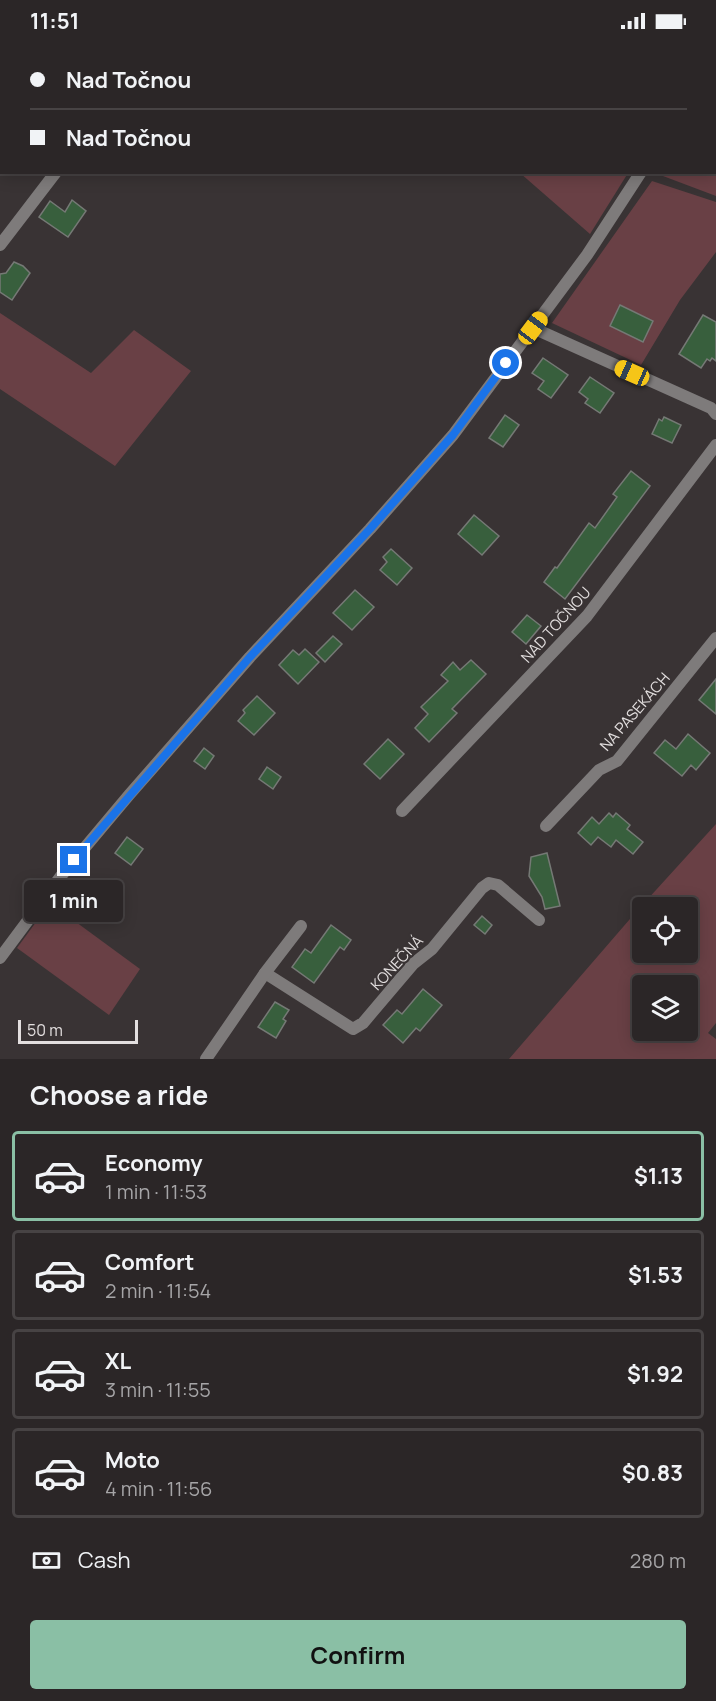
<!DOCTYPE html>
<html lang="en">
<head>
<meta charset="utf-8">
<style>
  body { margin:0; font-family:Manrope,sans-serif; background:#332e2f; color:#f1f3f6; height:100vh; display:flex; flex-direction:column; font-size:22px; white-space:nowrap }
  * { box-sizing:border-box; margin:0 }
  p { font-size:20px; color:#a6a5a7 }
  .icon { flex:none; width:33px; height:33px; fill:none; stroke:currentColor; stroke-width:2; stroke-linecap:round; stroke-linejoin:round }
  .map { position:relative; height:1017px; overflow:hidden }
  .details { display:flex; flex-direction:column; background:#2b2627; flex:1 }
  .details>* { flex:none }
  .guide { position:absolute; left:0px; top:0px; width:717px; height:132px; box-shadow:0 3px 15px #0003,0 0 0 2px #474344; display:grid; align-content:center; height:132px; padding:0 30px; background:#2b2627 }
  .controls { position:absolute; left:632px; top:855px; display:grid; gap:12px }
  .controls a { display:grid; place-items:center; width:66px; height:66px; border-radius:6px; background:#2b2627; box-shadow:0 3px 15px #0003,0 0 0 2px #474344; font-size:30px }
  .scale { position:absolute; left:18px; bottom:15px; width:120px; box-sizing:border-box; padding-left:6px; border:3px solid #e3dfdf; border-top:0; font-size:16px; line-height:21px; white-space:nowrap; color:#e3dfdf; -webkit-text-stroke:4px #393334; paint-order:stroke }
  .end { position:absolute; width:27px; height:27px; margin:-14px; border:8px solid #1a73e8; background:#fff; box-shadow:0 0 0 3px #fff }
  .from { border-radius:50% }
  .bubble { position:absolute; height:42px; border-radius:6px; background:#2b2627; box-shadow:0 3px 15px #0003,0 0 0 2px #474344; font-size:20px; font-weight:700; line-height:42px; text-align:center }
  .car { position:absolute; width:18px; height:36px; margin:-18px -9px; border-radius:8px; box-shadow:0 0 4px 2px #0007; background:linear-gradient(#f5c518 24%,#345 0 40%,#f5c518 0 76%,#345 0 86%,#f5c518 0) }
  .guide b { display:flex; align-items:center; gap:21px; height:57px; font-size:22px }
  .guide b+b { border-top:2px solid #474344 }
  .guide i { width:15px; height:15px; background:#f1f3f6 }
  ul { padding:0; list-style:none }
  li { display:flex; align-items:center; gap:18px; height:90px; margin:0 12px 9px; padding:0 18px; border:3px solid #474344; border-radius:6px }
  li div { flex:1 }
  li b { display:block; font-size:22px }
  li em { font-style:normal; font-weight:700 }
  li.selected { border-color:#8abfa5 }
  li>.icon { width:54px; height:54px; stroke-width:1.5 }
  h2 { padding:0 30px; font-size:27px; line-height:72px }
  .pay { display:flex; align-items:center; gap:15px; height:66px; padding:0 30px; font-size:22px }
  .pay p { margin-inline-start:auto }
  .action { display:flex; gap:12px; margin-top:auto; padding:12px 30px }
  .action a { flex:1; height:69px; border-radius:6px; background:#8abfa5; color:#111; font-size:24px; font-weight:700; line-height:69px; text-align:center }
  .status { display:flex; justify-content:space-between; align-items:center; height:42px; padding:0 30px; background:#2b2627; direction:ltr }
  .status svg { height:16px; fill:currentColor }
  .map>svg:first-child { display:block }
  .green { fill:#694045; fill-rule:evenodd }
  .building { fill:#385f3d; stroke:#757975; stroke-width:1.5 }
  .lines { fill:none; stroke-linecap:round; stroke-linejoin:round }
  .street { stroke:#7e7b7b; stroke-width:12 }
  .route { stroke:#1a73e8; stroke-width:8 }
  .labels { text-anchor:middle; stroke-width:4.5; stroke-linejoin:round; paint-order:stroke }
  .street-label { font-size:15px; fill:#e3dfdf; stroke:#393334 }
</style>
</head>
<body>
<div class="status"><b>11:51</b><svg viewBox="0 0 49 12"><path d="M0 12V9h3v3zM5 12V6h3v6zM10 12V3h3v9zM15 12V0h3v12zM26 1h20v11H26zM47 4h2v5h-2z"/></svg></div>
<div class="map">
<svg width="716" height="1017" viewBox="0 0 716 1017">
  <rect width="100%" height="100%" fill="#393334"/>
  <!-- green -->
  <g class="green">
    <path d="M716,64V154L655,131L716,130Z"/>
    <path d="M520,131H628L590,192Z"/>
    <path d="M652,139L716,160V210L680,258L641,323L552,281Z"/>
    <path d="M0,271L91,331L134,288L191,329L115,424L0,347Z"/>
    <path d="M716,782V981L708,991L716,997V1017H509L636,870ZM642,866H687V910H642ZM642,944H687V988H642Z"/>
    <path d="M50,861L140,927L109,973L17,906Z"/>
  </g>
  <!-- building -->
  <g class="building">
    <path d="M72,158L86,169L68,195L39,175L50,159L65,170Z"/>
    <path d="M14,220L23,224L30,231L12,258L0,250V232L6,231Z"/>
    <path d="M620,263L653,279L643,300L610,284Z"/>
    <path d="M703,273L716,280V319L712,316L710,319L707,317L701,326L679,312Z"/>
    <path d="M543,316L568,333L551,356L538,347L544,339L532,331Z"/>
    <path d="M590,335L614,351L600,371L585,361L588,357L579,350Z"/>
    <path d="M505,373L519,383L503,405L489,396Z"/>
    <path d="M664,375L681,383L672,401L652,392L659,377L662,379Z"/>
    <path d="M631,429L650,444L565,557L544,540L555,525L557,526L589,481L595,486L617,455L613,452Z"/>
    <path d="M474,473L499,494L482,513L458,492Z"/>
    <path d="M391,507L412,526L397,543L380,528L387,520L383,515Z"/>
    <path d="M355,548L374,565L352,588L333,571Z"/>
    <path d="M527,573L541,584L526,602L512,590Z"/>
    <path d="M333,594L342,602L325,620L316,611Z"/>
    <path d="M305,607L319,620L298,642L279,623L293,608L299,613Z"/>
    <path d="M471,618L486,632L452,667L457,671L429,700L415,686L428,672L421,665L448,639L441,633L453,620L460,628Z"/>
    <path d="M716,637V672L699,658Z"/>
    <path d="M257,654L275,671L254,693L238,679L245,671L243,668Z"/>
    <path d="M688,692L710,711L696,728L691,723L682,734L654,711L665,698L676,707Z"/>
    <path d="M388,697L404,712L380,737L364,722Z"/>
    <path d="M204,706L214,714L205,727L194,719Z"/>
    <path d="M267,725L281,735L273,747L259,737Z"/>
    <path d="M609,771L613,775L616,771L630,783L627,787L643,800L633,812L616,798L611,805L598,795L591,803L578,791L592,775L599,782Z"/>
    <path d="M127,795L143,807L131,823L115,811Z"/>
    <path d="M547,811L560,864L545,867L542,855L529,834L531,815Z"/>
    <path d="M91,843L109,856L97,873L79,859Z"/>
    <path d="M482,874L492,883L485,892L474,883Z"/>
    <path d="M331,883L351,898L344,908L340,905L314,941L292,925L305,907L311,911Z"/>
    <path d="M423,947L442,963L420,989L416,986L403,1001L383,983L397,968L402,972Z"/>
    <path d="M275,960L289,968L283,977L286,979L276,996L258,985Z"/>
  </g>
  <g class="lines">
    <!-- street -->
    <g class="street">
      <path d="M0,2L2,0"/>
      <path d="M156,2L157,0"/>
      <path d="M716,7V6"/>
      <path d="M0,203L56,130"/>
      <path d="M533,286L711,366L716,372"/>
      <path d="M402,769L587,574L716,403"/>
      <path d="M546,784L599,728L617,719L716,596"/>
      <path d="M0,916L61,834L129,753L250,615L370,487L453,393L587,213L641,130"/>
      <path d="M265,931L353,987L363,981L413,922L432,907L482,846L489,841L498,843L539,878"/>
      <path d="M206,1017L265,931L301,884"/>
    </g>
  </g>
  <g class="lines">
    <!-- route -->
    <path class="route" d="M74,818L250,615L370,487L453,393L506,321"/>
  </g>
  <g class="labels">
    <!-- street labels -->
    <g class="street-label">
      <text transform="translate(556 583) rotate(-48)" y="5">NAD TOČNOU</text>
      <text transform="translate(635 670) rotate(-49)" y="5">NA PASEKÁCH</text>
      <text transform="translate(397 921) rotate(-47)" y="5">KONEČNÁ</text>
    </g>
  </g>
</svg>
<div class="controls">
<a><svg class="icon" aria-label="locate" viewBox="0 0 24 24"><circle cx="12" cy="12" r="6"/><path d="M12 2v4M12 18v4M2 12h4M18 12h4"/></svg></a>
<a><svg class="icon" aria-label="layers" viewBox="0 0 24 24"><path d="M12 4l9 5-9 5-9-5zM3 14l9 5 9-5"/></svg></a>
</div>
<div class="scale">50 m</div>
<i class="end from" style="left:506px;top:321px"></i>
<i class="end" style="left:74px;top:818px"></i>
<div class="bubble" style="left:24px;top:838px;width:99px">1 min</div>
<i class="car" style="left:533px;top:286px;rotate:37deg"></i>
<i class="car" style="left:632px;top:331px;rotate:294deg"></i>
<div class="guide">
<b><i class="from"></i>Nad Točnou</b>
<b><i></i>Nad Točnou</b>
</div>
</div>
<section class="details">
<h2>Choose a ride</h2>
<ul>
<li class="selected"><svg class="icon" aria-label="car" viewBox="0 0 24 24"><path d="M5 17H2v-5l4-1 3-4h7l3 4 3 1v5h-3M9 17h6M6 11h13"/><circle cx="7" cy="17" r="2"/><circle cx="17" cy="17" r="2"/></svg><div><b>Economy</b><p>1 min · 11:53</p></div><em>$1.13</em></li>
<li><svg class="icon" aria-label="car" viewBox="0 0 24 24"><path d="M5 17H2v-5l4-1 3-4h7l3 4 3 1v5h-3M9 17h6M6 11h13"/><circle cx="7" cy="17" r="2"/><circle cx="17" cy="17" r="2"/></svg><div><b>Comfort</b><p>2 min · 11:54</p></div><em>$1.53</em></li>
<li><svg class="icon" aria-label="car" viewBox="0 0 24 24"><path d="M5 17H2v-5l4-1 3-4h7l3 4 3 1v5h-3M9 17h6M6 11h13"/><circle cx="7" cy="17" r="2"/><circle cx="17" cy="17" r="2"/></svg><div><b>XL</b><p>3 min · 11:55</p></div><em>$1.92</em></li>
<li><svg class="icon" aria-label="car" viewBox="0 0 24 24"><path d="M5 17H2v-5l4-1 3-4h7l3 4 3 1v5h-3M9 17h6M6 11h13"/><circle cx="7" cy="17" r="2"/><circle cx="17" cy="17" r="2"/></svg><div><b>Moto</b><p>4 min · 11:56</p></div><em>$0.83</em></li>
</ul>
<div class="pay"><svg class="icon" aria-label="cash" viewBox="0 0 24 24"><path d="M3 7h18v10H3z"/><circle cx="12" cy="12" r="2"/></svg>Cash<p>280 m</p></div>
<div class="action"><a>Confirm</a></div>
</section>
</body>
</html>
